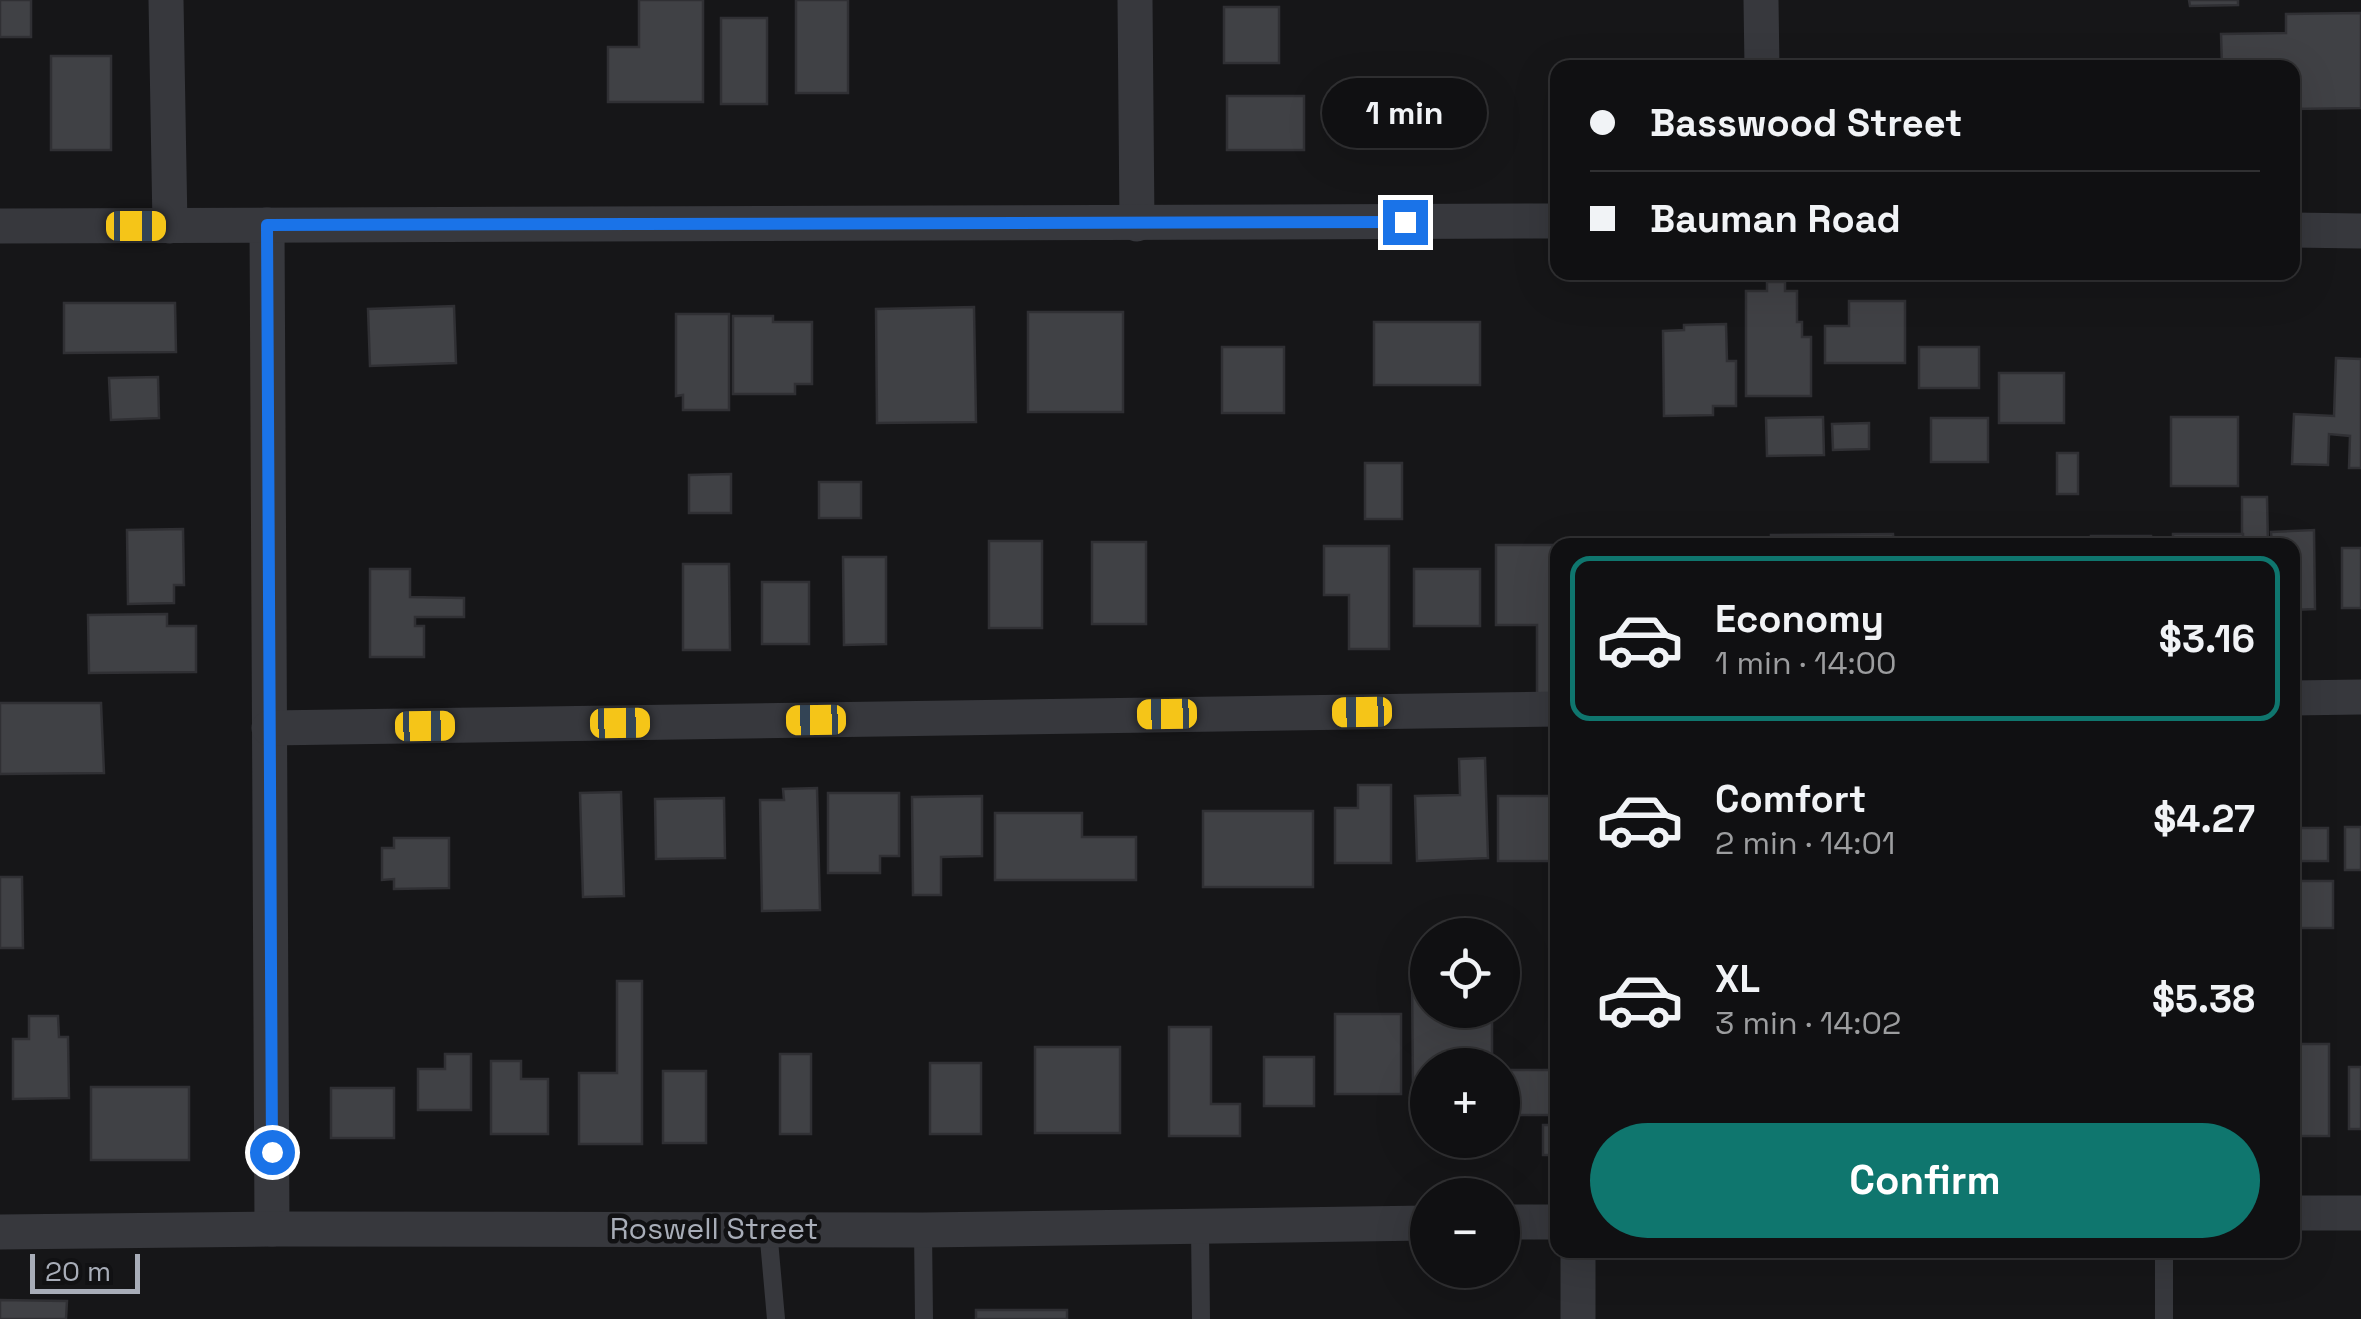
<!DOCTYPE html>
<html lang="en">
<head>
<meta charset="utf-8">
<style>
  body { margin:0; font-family:"Space Grotesk",sans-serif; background:#19191b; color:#f1f3f6; height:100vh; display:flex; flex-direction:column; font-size:38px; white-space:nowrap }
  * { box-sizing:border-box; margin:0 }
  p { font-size:32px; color:#9c9d9f }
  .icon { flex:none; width:55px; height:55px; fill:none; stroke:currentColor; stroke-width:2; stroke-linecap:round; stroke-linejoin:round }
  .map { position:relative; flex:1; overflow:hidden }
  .details { position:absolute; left:1550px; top:538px; width:750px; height:720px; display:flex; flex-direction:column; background:#101012; border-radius:20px; box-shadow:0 10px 40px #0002,0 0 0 2px #303032 }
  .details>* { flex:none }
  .hud { position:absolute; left:1550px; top:60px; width:750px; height:220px; border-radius:20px; box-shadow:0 10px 40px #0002,0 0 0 2px #303032; display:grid; align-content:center; height:220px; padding:0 40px; background:#101012 }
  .fabs { position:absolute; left:1410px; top:918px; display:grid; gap:20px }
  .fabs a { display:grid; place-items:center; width:110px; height:110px; border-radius:50%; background:#101012; box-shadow:0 10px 40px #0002,0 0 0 2px #303032; font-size:50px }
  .scale { position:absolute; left:30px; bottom:25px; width:110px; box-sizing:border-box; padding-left:10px; border:5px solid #a8adb8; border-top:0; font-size:28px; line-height:35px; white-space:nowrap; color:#a8adb8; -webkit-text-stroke:8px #111113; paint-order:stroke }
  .end { position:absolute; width:45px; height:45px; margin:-22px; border:12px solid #1a73e8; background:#fff; box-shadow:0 0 0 5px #fff }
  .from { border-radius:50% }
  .bubble { position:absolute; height:70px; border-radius:35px; background:#101012; box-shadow:0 10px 40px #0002,0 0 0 2px #303032; font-size:32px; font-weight:700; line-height:70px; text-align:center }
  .car { position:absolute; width:30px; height:60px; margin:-30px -15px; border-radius:12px; box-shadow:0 0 8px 2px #0007; background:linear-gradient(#f5c518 24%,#345 0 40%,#f5c518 0 76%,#345 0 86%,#f5c518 0) }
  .hud b { display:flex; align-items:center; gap:35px; height:95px; font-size:38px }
  .hud b+b { border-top:2px solid #303032 }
  .hud i { width:25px; height:25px; background:#f1f3f6 }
  ul { padding:18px 0 0; list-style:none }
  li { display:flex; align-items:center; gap:30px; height:165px; margin:0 20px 15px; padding:0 20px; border:5px solid transparent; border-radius:20px }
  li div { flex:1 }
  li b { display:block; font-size:38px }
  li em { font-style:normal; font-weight:700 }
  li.current { border-color:#0f766e }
  li>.icon { width:90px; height:90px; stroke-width:1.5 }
  .primary-button { display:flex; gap:20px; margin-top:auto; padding:20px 40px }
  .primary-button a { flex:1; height:115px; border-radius:60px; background:#0f766e; color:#fff; font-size:40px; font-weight:700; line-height:115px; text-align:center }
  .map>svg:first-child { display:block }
  .building { fill:#404145; stroke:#303034; stroke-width:2.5 }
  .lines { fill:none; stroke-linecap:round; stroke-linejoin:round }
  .service { stroke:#37383d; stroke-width:18 }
  .minor { stroke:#37383d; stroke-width:35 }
  .route { stroke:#1a73e8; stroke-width:12 }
  .labels { text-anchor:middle; stroke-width:9; stroke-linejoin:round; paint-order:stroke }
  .street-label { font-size:30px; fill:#a8adb8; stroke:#111113 }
</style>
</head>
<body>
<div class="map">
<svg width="2361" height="1319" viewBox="0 0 2361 1319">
  <rect width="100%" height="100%" fill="#161618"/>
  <!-- building -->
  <g class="building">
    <rect x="0" y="0" width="31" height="37"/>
    <path d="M639,0H703V102H608V47H639Z"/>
    <rect x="796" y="0" width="52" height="93"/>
    <path d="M2189,0H2238V5L2190,6Z"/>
    <rect x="1224" y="7" width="55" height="56"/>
    <path d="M2361,13V108L2292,109V68H2222L2221,34L2286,33V14Z"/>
    <rect x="721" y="18" width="46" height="86"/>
    <rect x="51" y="56" width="60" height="94"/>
    <path d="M1963,60V68H1887V62Z"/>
    <path d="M2082,64V68H2019V65Z"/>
    <rect x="1227" y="96" width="77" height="54"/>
    <path d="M1767,282H1785V291H1797V322H1802V337H1811V396H1746V291H1767Z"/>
    <path d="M1849,301H1905V363H1825V326H1849Z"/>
    <path d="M64,303H175L176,352L64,353Z"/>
    <path d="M454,306L456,363L370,366L368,309Z"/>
    <path d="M974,307L976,422L877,423L876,309Z"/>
    <rect x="1028" y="312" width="95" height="100"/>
    <path d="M676,314H729V410H683V395L676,396Z"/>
    <path d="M733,316H773V322H812V384H795V394H733Z"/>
    <rect x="1374" y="322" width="106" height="63"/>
    <path d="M1726,324L1727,361H1736V406H1713V415L1664,416L1663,331L1684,330V325Z"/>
    <rect x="1222" y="347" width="62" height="66"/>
    <rect x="1919" y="347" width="60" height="41"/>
    <path d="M2336,358L2361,359V468H2349L2350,436L2329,434L2328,465L2292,464L2294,414L2334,416Z"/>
    <rect x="1999" y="373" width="65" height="50"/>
    <path d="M158,377L159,418L111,420L109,378Z"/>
    <path d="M1823,417L1824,455L1767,456L1766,418Z"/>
    <rect x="2171" y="417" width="67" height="69"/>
    <rect x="1931" y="418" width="57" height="44"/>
    <path d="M1869,423V449L1833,450L1832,424Z"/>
    <rect x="2057" y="453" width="21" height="41"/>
    <rect x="1365" y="463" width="37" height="56"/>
    <path d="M731,474V513H689V475Z"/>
    <rect x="819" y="482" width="42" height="36"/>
    <path d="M2242,497H2267L2268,545H2242Z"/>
    <path d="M183,529L184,585H174V603L128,604L127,530Z"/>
    <path d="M2314,530L2315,609L2292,610V545H2272L2271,532Z"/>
    <path d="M1893,534L1894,545H1771V535Z"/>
    <rect x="2173" y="534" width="70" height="11"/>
    <rect x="2091" y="536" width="60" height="9"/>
    <rect x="989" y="541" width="53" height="87"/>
    <rect x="1092" y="542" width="54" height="82"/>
    <path d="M1496,545H1566H1558V696H1537V625H1496Z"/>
    <path d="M1324,546H1389V649H1349V595H1324Z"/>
    <rect x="2342" y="548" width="19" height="60"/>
    <path d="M843,557H886V644L844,645Z"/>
    <path d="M683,564H729L730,650H683Z"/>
    <path d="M370,569H410V597L464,598V617H415V626H424V657H370Z"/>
    <rect x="1414" y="569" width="66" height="57"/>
    <rect x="762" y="582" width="47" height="62"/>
    <path d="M167,614V626H196V672L89,673L88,615Z"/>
    <path d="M0,703H101L104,773L0,774Z"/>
    <path d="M1485,758L1488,858L1417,861L1415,796L1460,795L1459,759Z"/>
    <path d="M1358,785H1391V863H1335V808H1358Z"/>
    <path d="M817,788L820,910L762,911L760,800H784L783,789Z"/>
    <path d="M621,792L624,896L583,897L580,793Z"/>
    <path d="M828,793H899V856H880V873H828Z"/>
    <path d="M982,796V856L941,857V895H913L912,797Z"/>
    <rect x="1498" y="796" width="60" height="65"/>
    <path d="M724,798L725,858L656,859L655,799Z"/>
    <rect x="1203" y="811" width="110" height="76"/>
    <path d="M995,813H1082V837H1136V880H995Z"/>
    <rect x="2345" y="827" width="16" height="43"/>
    <rect x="2296" y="828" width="32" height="33"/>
    <path d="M394,838H449V888L394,889V879L382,880V848H394Z"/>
    <path d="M0,877H22L23,948H0Z"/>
    <rect x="2292" y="881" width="41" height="47"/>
    <path d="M1412,976H1428V1010H1492V1065H1428V1090H1413Z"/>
    <path d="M617,981H642V1144H579V1073H617Z"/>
    <rect x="1335" y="1014" width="66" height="80"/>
    <path d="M29,1016H58L59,1037H68L69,1098L13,1099V1039H29Z"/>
    <path d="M1169,1027H1211V1104H1240V1136H1169Z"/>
    <rect x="2292" y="1044" width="37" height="92"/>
    <rect x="1035" y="1047" width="85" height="86"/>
    <path d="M445,1054H471V1110H418V1069H445Z"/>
    <rect x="780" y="1054" width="31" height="80"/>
    <rect x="1264" y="1057" width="50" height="49"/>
    <path d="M491,1061H521V1079H548V1134H491Z"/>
    <rect x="930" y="1063" width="51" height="71"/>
    <rect x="2349" y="1067" width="12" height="62"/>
    <rect x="1503" y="1070" width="55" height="45"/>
    <rect x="663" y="1071" width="43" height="72"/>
    <rect x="91" y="1087" width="98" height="73"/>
    <rect x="331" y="1088" width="63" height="50"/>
    <rect x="1543" y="1125" width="15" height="30"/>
    <path d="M0,1300L67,1301L66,1319H0Z"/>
    <rect x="976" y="1310" width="91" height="9"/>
  </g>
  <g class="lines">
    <!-- service -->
    <g class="service">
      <path d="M1200,1227L1201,1319"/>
      <path d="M768,1229L776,1319"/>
      <path d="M923,1230L924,1319"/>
      <path d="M2164,1319V1250"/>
    </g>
    <!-- minor -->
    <g class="minor">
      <path d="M166,0L170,226"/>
      <path d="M1135,0L1137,224"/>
      <path d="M1761,0L1762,68"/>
      <path d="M267,225L272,1229"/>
      <path d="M0,226L1558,221"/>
      <path d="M2292,230L2361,231"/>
      <path d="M2292,698L2361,697"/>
      <path d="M269,728L1558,709"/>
      <path d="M2292,1213H2361"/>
      <path d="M1502,1222H1558"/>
      <path d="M0,1232L272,1229L923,1230L1428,1223"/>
      <path d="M1578,1250V1319"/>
    </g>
  </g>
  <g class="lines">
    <!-- route -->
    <path class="route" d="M272,1152L267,225L1405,222"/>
  </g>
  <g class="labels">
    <!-- street labels -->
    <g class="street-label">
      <text x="714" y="1239">Roswell Street</text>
    </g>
  </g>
</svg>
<div class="fabs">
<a><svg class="icon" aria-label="locate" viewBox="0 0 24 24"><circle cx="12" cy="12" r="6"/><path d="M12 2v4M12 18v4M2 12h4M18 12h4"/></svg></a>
<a>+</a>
<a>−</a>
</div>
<div class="scale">20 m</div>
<i class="end from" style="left:272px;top:1152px"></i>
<i class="end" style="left:1405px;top:222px"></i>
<div class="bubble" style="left:1322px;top:78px;width:165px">1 min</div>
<i class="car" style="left:136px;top:226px;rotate:90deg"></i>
<i class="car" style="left:1362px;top:712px;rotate:269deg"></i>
<i class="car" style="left:1167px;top:714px;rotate:269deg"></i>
<i class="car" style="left:816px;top:720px;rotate:269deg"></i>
<i class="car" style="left:620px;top:723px;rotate:89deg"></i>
<i class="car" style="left:425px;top:726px;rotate:89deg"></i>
<div class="hud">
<b><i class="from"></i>Basswood Street</b>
<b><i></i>Bauman Road</b>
</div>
<section class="details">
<ul>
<li class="current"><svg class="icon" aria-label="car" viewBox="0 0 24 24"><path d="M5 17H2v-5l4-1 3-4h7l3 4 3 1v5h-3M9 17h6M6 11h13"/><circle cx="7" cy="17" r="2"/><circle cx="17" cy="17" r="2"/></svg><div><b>Economy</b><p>1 min · 14:00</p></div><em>$3.16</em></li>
<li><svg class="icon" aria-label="car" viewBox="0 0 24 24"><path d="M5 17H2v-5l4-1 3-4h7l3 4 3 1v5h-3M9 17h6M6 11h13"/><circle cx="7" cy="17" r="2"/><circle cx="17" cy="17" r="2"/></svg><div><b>Comfort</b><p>2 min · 14:01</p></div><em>$4.27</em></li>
<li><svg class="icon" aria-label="car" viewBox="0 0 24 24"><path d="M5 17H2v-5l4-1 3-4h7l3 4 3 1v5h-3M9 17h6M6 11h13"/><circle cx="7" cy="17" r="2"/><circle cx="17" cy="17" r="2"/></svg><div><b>XL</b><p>3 min · 14:02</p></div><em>$5.38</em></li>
</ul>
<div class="primary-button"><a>Confirm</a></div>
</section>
</div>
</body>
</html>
